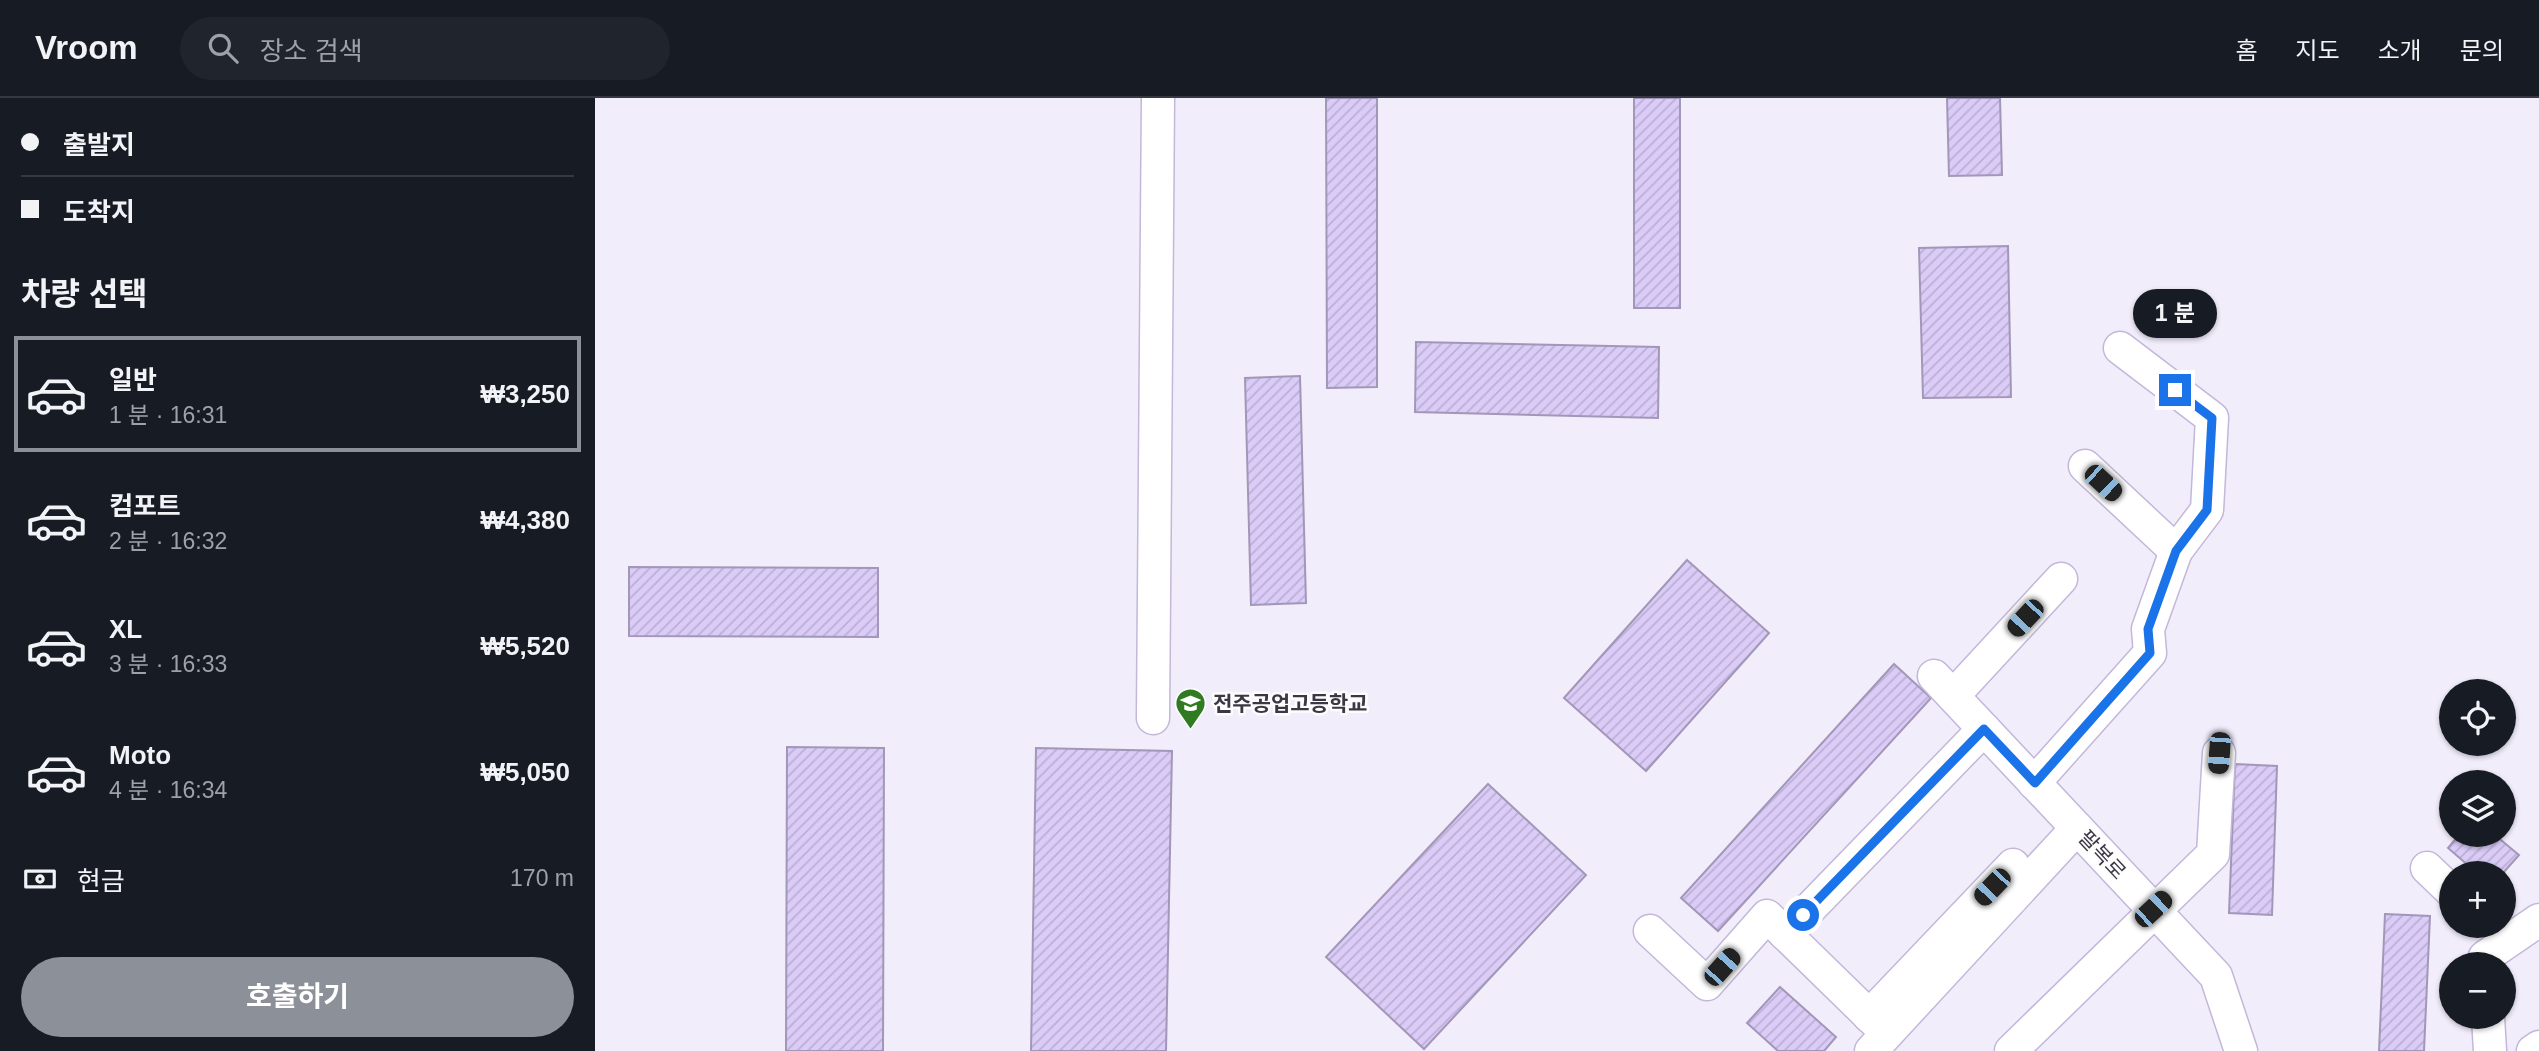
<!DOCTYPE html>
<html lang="ko">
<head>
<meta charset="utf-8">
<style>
  body { margin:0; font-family:Arial,"Noto Sans KR",sans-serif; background:#20242c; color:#f1f3f6; height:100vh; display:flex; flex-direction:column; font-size:26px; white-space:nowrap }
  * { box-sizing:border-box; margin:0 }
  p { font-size:23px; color:#9ea1a6 }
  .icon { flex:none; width:38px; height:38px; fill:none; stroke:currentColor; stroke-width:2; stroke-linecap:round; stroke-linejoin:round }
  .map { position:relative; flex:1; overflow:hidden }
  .panel { display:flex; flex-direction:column; background:#171b24; width:595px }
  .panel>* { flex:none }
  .top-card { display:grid; align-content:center; height:154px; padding:0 21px; background:#171b24 }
  .buttons { position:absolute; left:1844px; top:581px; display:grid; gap:14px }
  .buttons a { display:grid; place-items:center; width:77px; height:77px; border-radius:50%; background:#171b24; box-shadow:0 2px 5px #0004; font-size:35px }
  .end { position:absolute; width:32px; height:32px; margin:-16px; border:9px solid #1a73e8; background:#fff; box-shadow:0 0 0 4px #fff }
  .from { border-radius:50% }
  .bubble { position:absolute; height:49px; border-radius:24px; background:#171b24; box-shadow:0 2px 5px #0004; font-size:23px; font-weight:700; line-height:49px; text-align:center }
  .car { position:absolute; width:21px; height:42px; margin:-21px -10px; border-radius:9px; box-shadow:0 0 5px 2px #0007; background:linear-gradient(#222 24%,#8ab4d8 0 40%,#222 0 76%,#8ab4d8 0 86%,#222 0) }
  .top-card b { display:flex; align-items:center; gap:24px; height:66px; font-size:26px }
  .top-card b+b { border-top:2px solid #363941 }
  .top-card i { width:18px; height:18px; background:#f1f3f6 }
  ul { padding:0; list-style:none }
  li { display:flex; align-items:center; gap:21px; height:116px; margin:0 14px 10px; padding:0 7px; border:4px solid transparent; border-radius:0px }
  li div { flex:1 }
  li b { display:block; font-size:26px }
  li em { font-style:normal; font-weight:700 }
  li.selected { border-color:#8c9099 }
  li>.icon { width:63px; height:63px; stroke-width:1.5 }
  h2 { padding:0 21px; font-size:32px; line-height:84px }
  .pay { display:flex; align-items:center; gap:18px; height:77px; padding:0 21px; font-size:26px }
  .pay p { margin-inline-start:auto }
  .cta { display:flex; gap:14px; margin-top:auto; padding:14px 21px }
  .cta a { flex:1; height:80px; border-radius:42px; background:#8c9099; color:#fff; font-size:28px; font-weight:700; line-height:80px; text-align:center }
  header { display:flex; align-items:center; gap:42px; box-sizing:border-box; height:98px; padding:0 35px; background:#171b24; border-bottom:2px solid #363941 }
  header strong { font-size:33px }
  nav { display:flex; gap:38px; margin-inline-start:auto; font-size:24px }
  .search { width:490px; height:63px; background:#20242c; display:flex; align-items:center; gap:18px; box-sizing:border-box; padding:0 24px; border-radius:38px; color:#9ea1a6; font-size:26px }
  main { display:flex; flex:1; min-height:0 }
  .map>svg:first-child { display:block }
  .building { fill:url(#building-hatch); stroke:#a297b8; stroke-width:2 }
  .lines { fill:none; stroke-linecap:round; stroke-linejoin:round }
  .minor-casing { stroke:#c3b7da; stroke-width:35 }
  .minor { stroke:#fff; stroke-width:32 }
  .route { stroke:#1a73e8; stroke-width:9 }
  .labels { text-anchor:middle; stroke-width:5; stroke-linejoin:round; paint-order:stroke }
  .poi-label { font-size:21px; font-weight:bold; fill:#3c3745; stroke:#fdfdfd; text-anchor:start }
  .street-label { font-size:21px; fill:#3c3745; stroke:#fdfdfd }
</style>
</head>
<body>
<header>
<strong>Vroom</strong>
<div class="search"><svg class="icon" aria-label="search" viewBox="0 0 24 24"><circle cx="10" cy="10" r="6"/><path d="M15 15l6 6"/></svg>장소 검색</div>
<nav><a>홈</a><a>지도</a><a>소개</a><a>문의</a></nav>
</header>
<main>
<section class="panel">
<div class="top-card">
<b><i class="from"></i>출발지</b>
<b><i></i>도착지</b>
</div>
<h2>차량 선택</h2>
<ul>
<li class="selected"><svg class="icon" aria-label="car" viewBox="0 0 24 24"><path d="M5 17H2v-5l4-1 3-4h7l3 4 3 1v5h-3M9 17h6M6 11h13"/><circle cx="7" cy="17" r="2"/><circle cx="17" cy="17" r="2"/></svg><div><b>일반</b><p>1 분 · 16:31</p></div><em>₩3,250</em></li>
<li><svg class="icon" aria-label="car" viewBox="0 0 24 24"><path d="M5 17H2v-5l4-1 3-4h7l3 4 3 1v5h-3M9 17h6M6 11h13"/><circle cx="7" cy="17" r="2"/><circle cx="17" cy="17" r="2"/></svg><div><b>컴포트</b><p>2 분 · 16:32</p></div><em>₩4,380</em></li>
<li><svg class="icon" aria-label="car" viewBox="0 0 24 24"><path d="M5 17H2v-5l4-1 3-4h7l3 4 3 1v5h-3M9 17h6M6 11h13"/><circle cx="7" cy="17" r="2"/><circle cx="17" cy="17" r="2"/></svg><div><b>XL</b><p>3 분 · 16:33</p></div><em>₩5,520</em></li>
<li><svg class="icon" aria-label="car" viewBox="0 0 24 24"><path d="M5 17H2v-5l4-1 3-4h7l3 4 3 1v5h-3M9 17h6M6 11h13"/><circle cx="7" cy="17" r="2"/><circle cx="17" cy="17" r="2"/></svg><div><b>Moto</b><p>4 분 · 16:34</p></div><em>₩5,050</em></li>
</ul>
<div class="pay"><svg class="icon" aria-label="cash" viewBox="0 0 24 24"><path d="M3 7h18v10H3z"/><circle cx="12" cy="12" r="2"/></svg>현금<p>170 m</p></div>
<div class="cta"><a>호출하기</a></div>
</section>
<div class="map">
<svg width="1944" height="953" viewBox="0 0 1944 953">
  <defs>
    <pattern id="building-hatch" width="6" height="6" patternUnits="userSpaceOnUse" patternTransform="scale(1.75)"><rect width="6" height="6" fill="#dacbf7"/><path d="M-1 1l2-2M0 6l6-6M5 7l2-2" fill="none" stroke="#bcafd5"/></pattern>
  </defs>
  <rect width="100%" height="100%" fill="#f2edfb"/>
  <!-- building -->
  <g class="building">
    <path d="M731,0H782V289L732,290Z"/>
    <rect x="1039" y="0" width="46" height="210"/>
    <path d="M1352,0H1405L1407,77L1354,78Z"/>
    <path d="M1413,148L1416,299L1328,300L1324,150Z"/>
    <path d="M821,244L1064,249L1063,320L820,314Z"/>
    <path d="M705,278L711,505L656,507L650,280Z"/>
    <path d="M1092,462L1174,535L1051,673L969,600Z"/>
    <path d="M34,469L283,470V539L34,538Z"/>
    <path d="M1299,566L1336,600L1123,833L1086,800Z"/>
    <path d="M192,649L289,650L288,953H191Z"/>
    <path d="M441,650L577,653L571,953H436Z"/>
    <path d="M1640,666L1682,668L1677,817L1634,815Z"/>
    <path d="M893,686L991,777L829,951L731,859Z"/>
    <path d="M1864,737H1900L1924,757L1908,775H1882L1853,750Z"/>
    <path d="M1790,816L1835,818L1829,953H1784Z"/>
    <path d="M1185,889L1241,939L1229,953H1183L1152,925Z"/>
  </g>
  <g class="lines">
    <defs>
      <g id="minor">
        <path d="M1490,368L1581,453"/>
        <path d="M1339,578L1621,878L1646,953"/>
        <path d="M1358,598L1466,481"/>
        <path d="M558,620L563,0"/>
        <path d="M1439,685L1555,555L1553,531L1581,453L1612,412L1617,320L1525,250"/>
        <path d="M1832,770L1857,794"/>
        <path d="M1055,833L1112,886L1172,818L1292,935"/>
        <path d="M1190,836L1389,631"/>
        <path d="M1891,866L1890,859L1944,822"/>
        <path d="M1274,918L1418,767"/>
        <path d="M1893,919L1895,953"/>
        <path d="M1276,953L1482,730"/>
        <path d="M1416,953L1618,756L1624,655"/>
        <path d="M1938,953L1944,949"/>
      </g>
    </defs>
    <!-- minor casing -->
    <use href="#minor" class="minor-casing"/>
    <!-- minor -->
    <use href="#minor" class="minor"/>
  </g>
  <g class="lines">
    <!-- route -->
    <path class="route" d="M1208,817L1389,631L1440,685L1555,555L1553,531L1581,453L1612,412L1617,320L1580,292"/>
  </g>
  <!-- icons -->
  <defs>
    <symbol id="school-pin" viewBox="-11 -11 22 30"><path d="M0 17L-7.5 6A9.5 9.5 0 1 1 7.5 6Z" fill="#307a21" stroke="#fdfdfd"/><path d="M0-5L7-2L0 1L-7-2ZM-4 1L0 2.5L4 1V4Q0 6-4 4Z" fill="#fff"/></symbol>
  </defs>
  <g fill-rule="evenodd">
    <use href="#school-pin" x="578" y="588" width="35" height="47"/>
  </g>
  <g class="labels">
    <!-- poi labels -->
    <g class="poi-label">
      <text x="618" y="613">전주공업고등학교</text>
    </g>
    <!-- street labels -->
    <g class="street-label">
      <text transform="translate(1507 757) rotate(47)" y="7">팔복로</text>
    </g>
  </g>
</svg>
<div class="buttons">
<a><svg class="icon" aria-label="locate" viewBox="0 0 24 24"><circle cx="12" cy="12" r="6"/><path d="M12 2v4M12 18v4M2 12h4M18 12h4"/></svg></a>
<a><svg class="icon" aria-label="layers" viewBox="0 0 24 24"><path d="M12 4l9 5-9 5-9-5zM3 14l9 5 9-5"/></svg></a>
<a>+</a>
<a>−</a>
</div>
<i class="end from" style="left:1208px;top:817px"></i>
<i class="end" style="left:1580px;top:292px"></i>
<div class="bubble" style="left:1538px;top:191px;width:84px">1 분</div>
<i class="car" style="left:1508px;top:385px;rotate:133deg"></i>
<i class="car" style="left:1430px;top:520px;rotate:223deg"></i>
<i class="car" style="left:1624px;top:655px;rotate:184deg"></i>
<i class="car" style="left:1397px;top:789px;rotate:224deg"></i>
<i class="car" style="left:1558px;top:811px;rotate:47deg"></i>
<i class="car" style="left:1127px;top:869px;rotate:42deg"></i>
</div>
</main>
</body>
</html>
